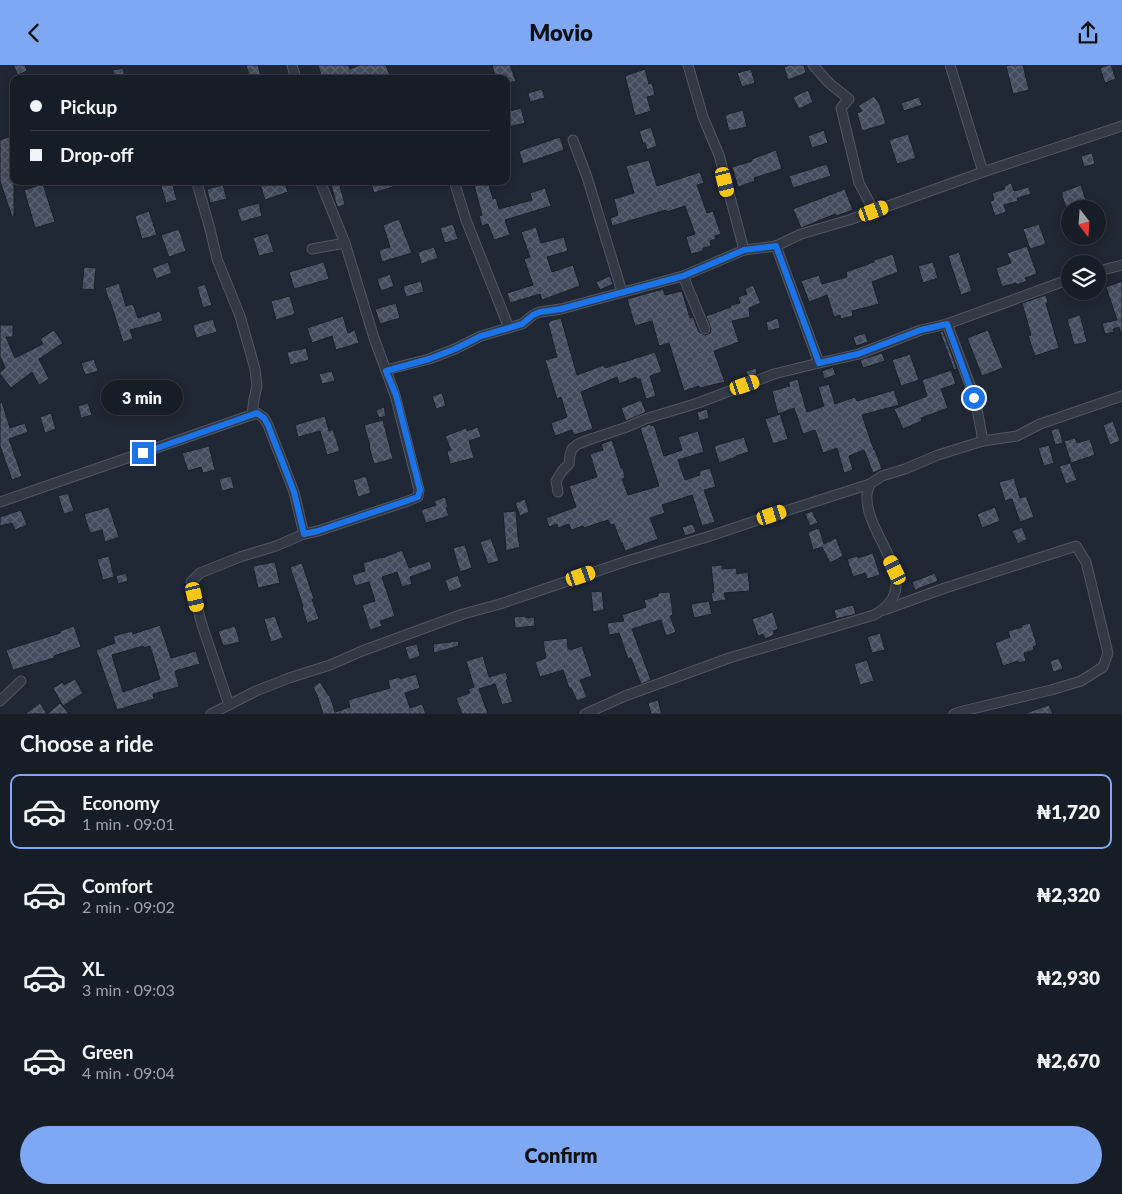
<!DOCTYPE html>
<html lang="en">
<head>
<meta charset="utf-8">
<style>
  body { margin:0; font-family:Lato,sans-serif; background:#20262f; color:#f1f3f6; height:100vh; display:flex; flex-direction:column; font-size:19px; white-space:nowrap }
  * { box-sizing:border-box; margin:0 }
  p { font-size:16px; color:#9ea2a7 }
  .icon { flex:none; width:28px; height:28px; fill:none; stroke:currentColor; stroke-width:2; stroke-linecap:round; stroke-linejoin:round }
  .map { position:relative; height:649px; overflow:hidden }
  .drawer { display:flex; flex-direction:column; background:#171d27; flex:1 }
  .drawer>* { flex:none }
  .banner { position:absolute; left:10px; top:10px; width:500px; height:110px; border-radius:10px; box-shadow:0 2px 12px #0003,0 0 0 1px #363b44; display:grid; align-content:center; height:110px; padding:0 20px; background:#171d27 }
  .needle { width:32px; rotate:163deg }
  .controls { position:absolute; left:1061px; top:135px; display:grid; gap:10px }
  .controls a { display:grid; place-items:center; width:45px; height:45px; border-radius:50%; background:#171d27; box-shadow:0 2px 12px #0003,0 0 0 1px #363b44; font-size:25px }
  .end { position:absolute; width:22px; height:22px; margin:-11px; border:6px solid #1a73e8; background:#fff; box-shadow:0 0 0 2px #fff }
  .from { border-radius:50% }
  .bubble { position:absolute; height:35px; border-radius:18px; background:#171d27; box-shadow:0 2px 12px #0003,0 0 0 1px #363b44; font-size:16px; font-weight:800; line-height:35px; text-align:center }
  .car { position:absolute; width:15px; height:30px; margin:-15px -8px; border-radius:6px; box-shadow:0 0 4px 1px #0007; background:linear-gradient(#f5c518 24%,#345 0 40%,#f5c518 0 76%,#345 0 86%,#f5c518 0) }
  .banner b { display:flex; align-items:center; gap:18px; height:48px; font-size:19px }
  .banner b+b { border-top:1px solid #363b44 }
  .banner i { width:12px; height:12px; background:#f1f3f6 }
  ul { padding:0; list-style:none }
  li { display:flex; align-items:center; gap:15px; height:75px; margin:0 10px 8px; padding:0 10px; border:2px solid transparent; border-radius:10px }
  li div { flex:1 }
  li b { display:block; font-size:19px }
  li em { font-style:normal; font-weight:800 }
  li.selected { border-color:#7fa8f4 }
  li>.icon { width:45px; height:45px; stroke-width:1.5 }
  h2 { padding:0 20px; font-size:22px; line-height:60px }
  .action { display:flex; gap:10px; margin-top:auto; padding:10px 20px }
  .action a { flex:1; height:58px; border-radius:30px; background:#7fa8f4; color:#111; font-size:20px; font-weight:800; line-height:58px; text-align:center }
  header { display:flex; justify-content:space-between; align-items:center; height:65px; padding:0 20px; background:#7fa8f4; color:#111; font-size:22px; font-weight:800 }
  .map>svg:first-child { display:block }
  .building { fill:url(#building-cross-hatch); stroke:#1a202b; fill-rule:evenodd }
  .lines { fill:none; stroke-linecap:round; stroke-linejoin:round }
  .minor-casing { stroke:#505663; stroke-width:11 }
  .minor { stroke:#323945; stroke-width:9 }
  .route { stroke:#1a73e8; stroke-width:6 }
</style>
</head>
<body>
<header><svg class="icon" aria-label="back" viewBox="0 0 24 24"><path d="M15 5l-7 7 7 7"/></svg>Movio<svg class="icon" aria-label="share" viewBox="0 0 24 24"><path d="M12 15V3M7 8l5-5 5 5M5 13v7h14v-7"/></svg></header>
<div class="map">
<svg width="1122" height="649" viewBox="0 0 1122 649">
  <defs>
    <pattern id="building-cross-hatch" width="8" height="8" patternUnits="userSpaceOnUse" patternTransform="scale(1.25)"><rect width="8" height="8" fill="#424c5c"/><path d="M0 0l8 8M0 8l8-8" fill="none" stroke="#5b6372"/></pattern>
  </defs>
  <rect width="100%" height="100%" fill="#1f2734"/>
  <!-- building -->
  <g class="building">
    <path d="M13,0H25L27,6L18,10Z"/>
    <path d="M246,0H258L262,14H250Z"/>
    <path d="M318,0H348L350,4L360,0H386L391,14H322Z"/>
    <path d="M492,0H510L516,16L506,19V14H496Z"/>
    <path d="M790,0H804L806,8L788,15L784,2Z"/>
    <path d="M1011,0H1023L1029,25L1013,29L1006,1Z"/>
    <path d="M1108,0H1111L1116,14L1105,18L1100,3Z"/>
    <path d="M123,3L125,12L114,13L113,5Z"/>
    <path d="M645,4L649,19L652,18L655,30L647,32L651,46L635,51L625,11Z"/>
    <path d="M751,4L755,18L742,22L737,8Z"/>
    <path d="M542,24L545,33L530,37L528,28Z"/>
    <path d="M808,25L813,37L799,44L793,32Z"/>
    <path d="M874,31L880,40L886,59L862,66L857,48L862,46L858,41Z"/>
    <path d="M919,32L922,40L904,46L901,38Z"/>
    <path d="M521,43L525,58L509,62L506,52V47Z"/>
    <path d="M743,45L747,62L729,66L725,50Z"/>
    <path d="M651,62L657,81L647,85L645,78H643L639,66Z"/>
    <path d="M824,65L828,78L812,83L808,71Z"/>
    <path d="M908,69L916,93L897,99L889,75Z"/>
    <path d="M14,70V152H12L0,116V75Z"/>
    <path d="M560,72L564,85L523,99L519,86Z"/>
    <path d="M776,85L782,104L754,113L755,116L738,122L732,102L752,96V94Z"/>
    <path d="M1092,88L1095,99L1084,102L1081,91Z"/>
    <path d="M649,95L657,121L700,107L704,118L697,120L707,148L713,146L721,169L715,171L716,174L710,176L711,181L703,183V186L691,189L686,172L695,169L685,141L667,147L666,145L612,161L610,153L618,150L614,134L634,128L626,101Z"/>
    <path d="M827,99L831,111L793,123L789,111Z"/>
    <path d="M259,116H272L273,119L284,116L288,127L265,135Z"/>
    <path d="M370,116H404V118L374,128Z"/>
    <path d="M473,116H488L493,134L496,133L499,144L532,135L530,128L545,123L551,141L505,155L510,170L494,175L488,159L482,161L479,151L482,150Z"/>
    <path d="M339,117L345,140L337,142L331,119Z"/>
    <path d="M172,118L177,135L166,138L161,121Z"/>
    <path d="M1011,118L1014,126L1029,122L1031,129L1017,133L1018,136L1004,140L1006,147L995,151L990,136L994,135L992,128L1005,124L1004,121Z"/>
    <path d="M43,119L55,157L35,163L24,125Z"/>
    <path d="M223,120L227,134L210,138L207,124Z"/>
    <path d="M1081,120L1087,138L1067,145L1062,131V127Z"/>
    <path d="M845,124L853,145L836,151L835,149L801,163L793,144Z"/>
    <path d="M259,138L262,151L241,157L237,144Z"/>
    <path d="M149,146L157,170L142,174L135,151Z"/>
    <path d="M399,154L412,188L382,197L379,185L390,182L383,160Z"/>
    <path d="M453,159L458,174L445,178L440,163Z"/>
    <path d="M1039,159L1046,179L1030,184L1023,164Z"/>
    <path d="M536,162L541,178L564,172L568,186L547,192L552,207L573,200L580,221L542,235L540,229L510,238L507,228L533,220L524,194L530,192L521,167Z"/>
    <path d="M179,164L186,186L169,192L161,170Z"/>
    <path d="M268,168L274,187L259,191L253,173Z"/>
    <path d="M1027,181L1037,209L1025,213L1027,216L1016,220V218L1002,222L996,203L1011,198L1007,188Z"/>
    <path d="M434,182L438,193L421,199L418,187Z"/>
    <path d="M959,187L972,226L961,230L948,191Z"/>
    <path d="M893,189L898,207L872,217L879,239L852,246L853,251L841,254L840,250L834,252L827,230L809,237L801,216L819,210L822,219L847,212L846,207L874,197V195Z"/>
    <path d="M168,197L172,208L156,214L152,203Z"/>
    <path d="M324,197L329,214L294,224L289,207Z"/>
    <path d="M933,197L938,213L923,218L918,201Z"/>
    <path d="M84,202L96,203L94,225L82,224Z"/>
    <path d="M390,209L394,221L381,226L377,214Z"/>
    <path d="M610,211L613,219L600,225L596,217Z"/>
    <path d="M421,216L424,227L406,232L403,221Z"/>
    <path d="M1122,216V266L1120,267L1119,262L1113,264L1114,267L1105,269L1102,258L1117,255L1106,222Z"/>
    <path d="M119,218L126,241L133,239L138,253L160,246L163,256L130,265L133,274L123,277L110,236H109L105,223Z"/>
    <path d="M205,219L212,240L203,243L197,222Z"/>
    <path d="M753,220L761,238L749,243L750,252L732,256L739,277L714,286L725,317L700,323L699,321L684,326L669,278L659,281L652,256L635,261L627,234L663,224L665,230L682,226L690,253L693,252L699,267L705,270L710,268L711,264L706,251L731,242V240L740,238L738,232L747,229L745,224Z"/>
    <path d="M1046,230L1048,238H1046L1059,283L1035,291L1028,271L1031,270L1022,238Z"/>
    <path d="M290,231L295,249L276,255L271,236Z"/>
    <path d="M396,238L400,253L380,259L375,244Z"/>
    <path d="M1080,250L1087,277L1074,280L1067,254Z"/>
    <path d="M343,251L348,268L355,265L359,278L336,285L332,271L312,278L307,263Z"/>
    <path d="M561,253L577,310L604,300L605,303L655,287L662,307L650,311L656,331L646,334L640,314H637L636,312L619,319L617,312L581,327L593,364L574,370L572,365L555,371L551,358L567,352L561,332L557,334L545,295L557,292L548,258L550,257L549,256Z"/>
    <path d="M778,253L780,263L768,266L766,257Z"/>
    <path d="M213,254L217,267L196,273L193,260Z"/>
    <path d="M0,260H13V272H6L15,293L43,279L40,274L54,265L63,278L39,294L49,314L39,320L32,307L11,323L0,309V307L5,303L0,291Z"/>
    <path d="M988,265L1003,303L982,311L967,273Z"/>
    <path d="M943,266L957,304L954,305L940,267Z"/>
    <path d="M865,268L868,277L856,281L853,272Z"/>
    <path d="M306,283L309,295L290,300L287,287Z"/>
    <path d="M882,288L885,296L863,303L860,295Z"/>
    <path d="M910,289L919,315L901,321L892,295Z"/>
    <path d="M94,294L98,306L85,310L81,298Z"/>
    <path d="M833,302L836,310L824,314L822,306Z"/>
    <path d="M756,303L757,309L748,312L746,306Z"/>
    <path d="M951,305L956,319L941,324L948,343L921,353L922,356L903,364L894,344L927,331L922,315Z"/>
    <path d="M332,306L335,316L322,319L319,309Z"/>
    <path d="M798,314L800,323L807,347L824,341L818,322L829,319L835,339L855,332L857,336L894,325L899,340L862,350L874,385H875L882,404L873,408L864,385L849,391L853,405L844,408L837,383L823,388L815,365L803,369L794,343L778,349L772,326L790,321L788,317Z"/>
    <path d="M442,328L446,341L436,344L432,331Z"/>
    <path d="M641,335L646,347L626,356L621,343Z"/>
    <path d="M2,337L10,363L25,358L28,367L9,374L22,411L12,415L0,381V338Z"/>
    <path d="M88,338L92,350L81,353L78,341Z"/>
    <path d="M384,342L386,351L379,353L376,345Z"/>
    <path d="M707,344L709,353L699,356L697,347Z"/>
    <path d="M51,348L56,364L45,368L40,352Z"/>
    <path d="M780,349L788,374L773,379L765,354Z"/>
    <path d="M325,351L329,366L333,364L340,386L327,390L320,366L298,372L295,360Z"/>
    <path d="M383,355L393,394L374,399L369,382L370,381L364,360Z"/>
    <path d="M1113,356L1120,376L1110,380L1103,360Z"/>
    <path d="M650,359L651,361L654,360L664,391L682,385L678,372L698,366L704,387L678,395L685,415L700,410L699,406L710,403L716,422L704,425L715,457L702,461L692,430L662,440L665,448L650,453L658,474L625,486L622,477L621,478L614,459L611,460L608,455L584,463L583,461L571,465L569,459L558,463L557,459L549,462L546,453L576,442L569,421L597,412L590,389L603,385L601,379L612,375L621,403H623L625,413L622,414L628,430L659,421L640,363Z"/>
    <path d="M478,362L481,372L469,376L474,393L450,399L447,386L451,385L445,371L466,363L467,366Z"/>
    <path d="M1059,363L1063,378L1055,380L1051,365Z"/>
    <path d="M744,372L749,387L736,391V392L719,398L714,381Z"/>
    <path d="M1075,373L1077,378L1090,374L1095,390L1071,398L1064,376Z"/>
    <path d="M1049,380L1054,398L1044,401L1038,383Z"/>
    <path d="M209,381L215,405L203,408L201,402L188,406L182,388Z"/>
    <path d="M1070,398L1077,415L1066,419L1059,401Z"/>
    <path d="M231,411L234,423L222,426L219,414Z"/>
    <path d="M366,411L371,428L358,432L353,415Z"/>
    <path d="M1014,413L1020,433L1026,431L1034,452L1020,457L1012,434L1005,436L999,417Z"/>
    <path d="M68,428L74,446L64,449L58,431Z"/>
    <path d="M445,432L448,442L446,443L449,451L426,458L421,445L436,440L434,436Z"/>
    <path d="M525,434L529,447L520,451L515,438Z"/>
    <path d="M109,442L119,472L105,477L102,465L90,468L84,449Z"/>
    <path d="M995,442L1000,456L982,463L977,449Z"/>
    <path d="M21,445L27,460L15,465L12,458L0,461V452Z"/>
    <path d="M516,446L518,472L520,482L506,486L503,447Z"/>
    <path d="M812,446L818,458L810,461L805,449Z"/>
    <path d="M693,459L696,467L685,471L682,462Z"/>
    <path d="M1022,462L1027,474L1018,479L1012,466Z"/>
    <path d="M819,463L824,479L836,473L843,491L830,498L822,482L813,485L808,467Z"/>
    <path d="M491,473L499,496L488,499L480,477Z"/>
    <path d="M465,480L472,503L460,507L453,483Z"/>
    <path d="M402,485L409,503L430,496L432,504L410,512L412,519L402,522L397,507L382,512L395,551L380,556L382,561L370,565L362,540L375,536L369,517L355,521L352,510L365,506L363,498L382,492V493Z"/>
    <path d="M873,488L880,510L867,514L865,508L853,512L847,494L858,491V493Z"/>
    <path d="M109,491L114,512L103,515L97,494Z"/>
    <path d="M275,497L280,518L258,523L253,501Z"/>
    <path d="M302,498L314,534H312L319,554L307,558L302,542L303,541L290,502Z"/>
    <path d="M722,500V504L736,503L737,509L748,507L750,526L724,528L726,535L713,537L711,528L714,527L711,501Z"/>
    <path d="M126,508L128,516L118,519L116,511Z"/>
    <path d="M935,508L938,516L915,525L912,517Z"/>
    <path d="M458,510L462,522L449,527L445,515Z"/>
    <path d="M602,526L604,545L593,547L591,527Z"/>
    <path d="M670,527L673,550L670,551L676,567L666,571L661,555L632,564L651,615L641,619L631,593L628,594L619,568L609,570L607,558L624,556L622,550L646,542L644,535L658,531V528Z"/>
    <path d="M709,536L712,549L694,553L691,539Z"/>
    <path d="M853,540L856,549L836,554L834,545Z"/>
    <path d="M773,547L778,564L773,566L774,570L765,574L763,569L758,571L752,554Z"/>
    <path d="M275,551L283,573L271,577L264,554Z"/>
    <path d="M526,551V553L534,552L535,561L515,563L514,552Z"/>
    <path d="M1030,558L1037,580L1033,582L1034,585L1024,588L1026,596L1019,598L1018,596L1003,601L995,578L1010,572L1008,566L1022,562V560Z"/>
    <path d="M160,560L171,593L196,586L200,599L175,606L179,622L153,629L154,634L117,645L96,585L115,578L113,571L132,566L133,569ZM143,581L144,583L150,581L160,614L123,627L112,590Z"/>
    <path d="M74,561L81,582L54,591V593L13,605L6,585L60,568V566Z"/>
    <path d="M235,561L240,577L223,581L218,566Z"/>
    <path d="M880,568L885,585L872,588L867,572Z"/>
    <path d="M567,573L568,584L570,583V585L582,581L592,611L580,615L587,632L577,636L571,623H569L563,605L540,612L535,597L546,593L543,576Z"/>
    <path d="M458,576L459,581L434,588L433,579Z"/>
    <path d="M417,579L420,591L409,595L405,582Z"/>
    <path d="M483,591L489,612L506,607L508,614L506,615L513,637L502,640L495,619L479,624L488,649H462L456,633L470,628L468,624L474,622L466,596Z"/>
    <path d="M1059,593L1063,604L1053,607L1050,596Z"/>
    <path d="M867,595L874,616L860,620L854,599Z"/>
    <path d="M416,609L420,623L405,628L410,643L422,639L426,649H323L317,630L313,622L320,617L329,631H330L335,647L350,642L348,635L390,623L388,615L400,612V614Z"/>
    <path d="M75,614L83,628L63,641L53,623L63,617L64,620Z"/>
    <path d="M658,635L662,649H651L648,638Z"/>
    <path d="M40,638L47,649L60,638L69,649H25Z"/>
    <path d="M1049,640L1053,649H1026V648Z"/>
  </g>
  <g class="lines">
    <defs>
      <g id="minor">
        <path d="M292,0L296,14"/>
        <path d="M688,0L703,52L719,90L744,185"/>
        <path d="M813,0L829,18L849,34L841,43L859,118L874,146"/>
        <path d="M950,0L983,107"/>
        <path d="M573,75L587,112L622,227"/>
        <path d="M454,116L466,155L509,263"/>
        <path d="M197,118L210,164L217,194L240,251L255,304L257,321L254,334L252,350"/>
        <path d="M776,181L819,298"/>
        <path d="M312,184L345,178"/>
        <path d="M1098,206L1122,200"/>
        <path d="M683,211L705,264"/>
        <path d="M947,259L975,333L983,376"/>
        <path d="M386,305L429,294L455,284L481,271L522,259L533,250L540,247L561,244L583,238L683,211L744,185L776,181L801,169L849,155L983,107L1122,61"/>
        <path d="M558,427L556,416L562,406L569,399L570,390L572,384L578,379L591,374L627,362L645,354L698,338L774,309L819,298L859,289L921,265L947,259L1070,214"/>
        <path d="M0,437L257,348L264,353L268,360L294,427L304,469"/>
        <path d="M884,545L945,523L1076,481L1086,497L1108,588L1103,602L1081,616L1051,625L959,647L954,649"/>
        <path d="M0,636L21,616"/>
        <path d="M229,640L202,560L191,517L200,508L240,492L276,481L304,469L318,466L408,436L418,432L419,425L395,330L374,273L345,178L320,116"/>
        <path d="M211,649L256,626L289,613L330,600L362,586L463,549L500,539L627,496L710,471L773,450L870,419"/>
        <path d="M585,649L625,631L729,593L874,550C929,520 864,471 867,430C867,426 869,422 870,419L882,411L905,404L938,390L983,376L1017,371L1040,359L1122,331"/>
      </g>
    </defs>
    <!-- minor casing -->
    <use href="#minor" class="minor-casing"/>
    <!-- minor -->
    <use href="#minor" class="minor"/>
  </g>
  <g class="lines">
    <!-- route -->
    <path class="route" d="M143,388L257,348L264,353L268,360L294,427L304,469L318,466L418,432L420,425L396,330L386,306L429,294L455,284L481,271L522,259L533,250L540,247L561,244L583,238L683,211L744,185L776,181L819,298L858,289L921,265L947,259L974,333"/>
  </g>
</svg>
<div class="controls">
<a><svg class="needle" viewBox="-14 -14 28 28"><path d="M0-13l5 13h-10z" fill="#e53935"/><path d="M0 13l5-13h-10z" fill="#9ea2a7"/></svg></a>
<a><svg class="icon" aria-label="layers" viewBox="0 0 24 24"><path d="M12 4l9 5-9 5-9-5zM3 14l9 5 9-5"/></svg></a>
</div>
<i class="end from" style="left:974px;top:333px"></i>
<i class="end" style="left:143px;top:388px"></i>
<div class="bubble" style="left:101px;top:315px;width:82px">3 min</div>
<i class="car" style="left:725px;top:117px;rotate:166deg"></i>
<i class="car" style="left:874px;top:146px;rotate:70deg"></i>
<i class="car" style="left:745px;top:320px;rotate:71deg"></i>
<i class="car" style="left:772px;top:450px;rotate:72deg"></i>
<i class="car" style="left:895px;top:505px;rotate:334deg"></i>
<i class="car" style="left:581px;top:511px;rotate:71deg"></i>
<i class="car" style="left:195px;top:532px;rotate:167deg"></i>
<div class="banner">
<b><i class="from"></i>Pickup</b>
<b><i></i>Drop-off</b>
</div>
</div>
<section class="drawer">
<h2>Choose a ride</h2>
<ul>
<li class="selected"><svg class="icon" aria-label="car" viewBox="0 0 24 24"><path d="M5 17H2v-5l4-1 3-4h7l3 4 3 1v5h-3M9 17h6M6 11h13"/><circle cx="7" cy="17" r="2"/><circle cx="17" cy="17" r="2"/></svg><div><b>Economy</b><p>1 min · 09:01</p></div><em>₦1,720</em></li>
<li><svg class="icon" aria-label="car" viewBox="0 0 24 24"><path d="M5 17H2v-5l4-1 3-4h7l3 4 3 1v5h-3M9 17h6M6 11h13"/><circle cx="7" cy="17" r="2"/><circle cx="17" cy="17" r="2"/></svg><div><b>Comfort</b><p>2 min · 09:02</p></div><em>₦2,320</em></li>
<li><svg class="icon" aria-label="car" viewBox="0 0 24 24"><path d="M5 17H2v-5l4-1 3-4h7l3 4 3 1v5h-3M9 17h6M6 11h13"/><circle cx="7" cy="17" r="2"/><circle cx="17" cy="17" r="2"/></svg><div><b>XL</b><p>3 min · 09:03</p></div><em>₦2,930</em></li>
<li><svg class="icon" aria-label="car" viewBox="0 0 24 24"><path d="M5 17H2v-5l4-1 3-4h7l3 4 3 1v5h-3M9 17h6M6 11h13"/><circle cx="7" cy="17" r="2"/><circle cx="17" cy="17" r="2"/></svg><div><b>Green</b><p>4 min · 09:04</p></div><em>₦2,670</em></li>
</ul>
<div class="action"><a>Confirm</a></div>
</section>
</body>
</html>
